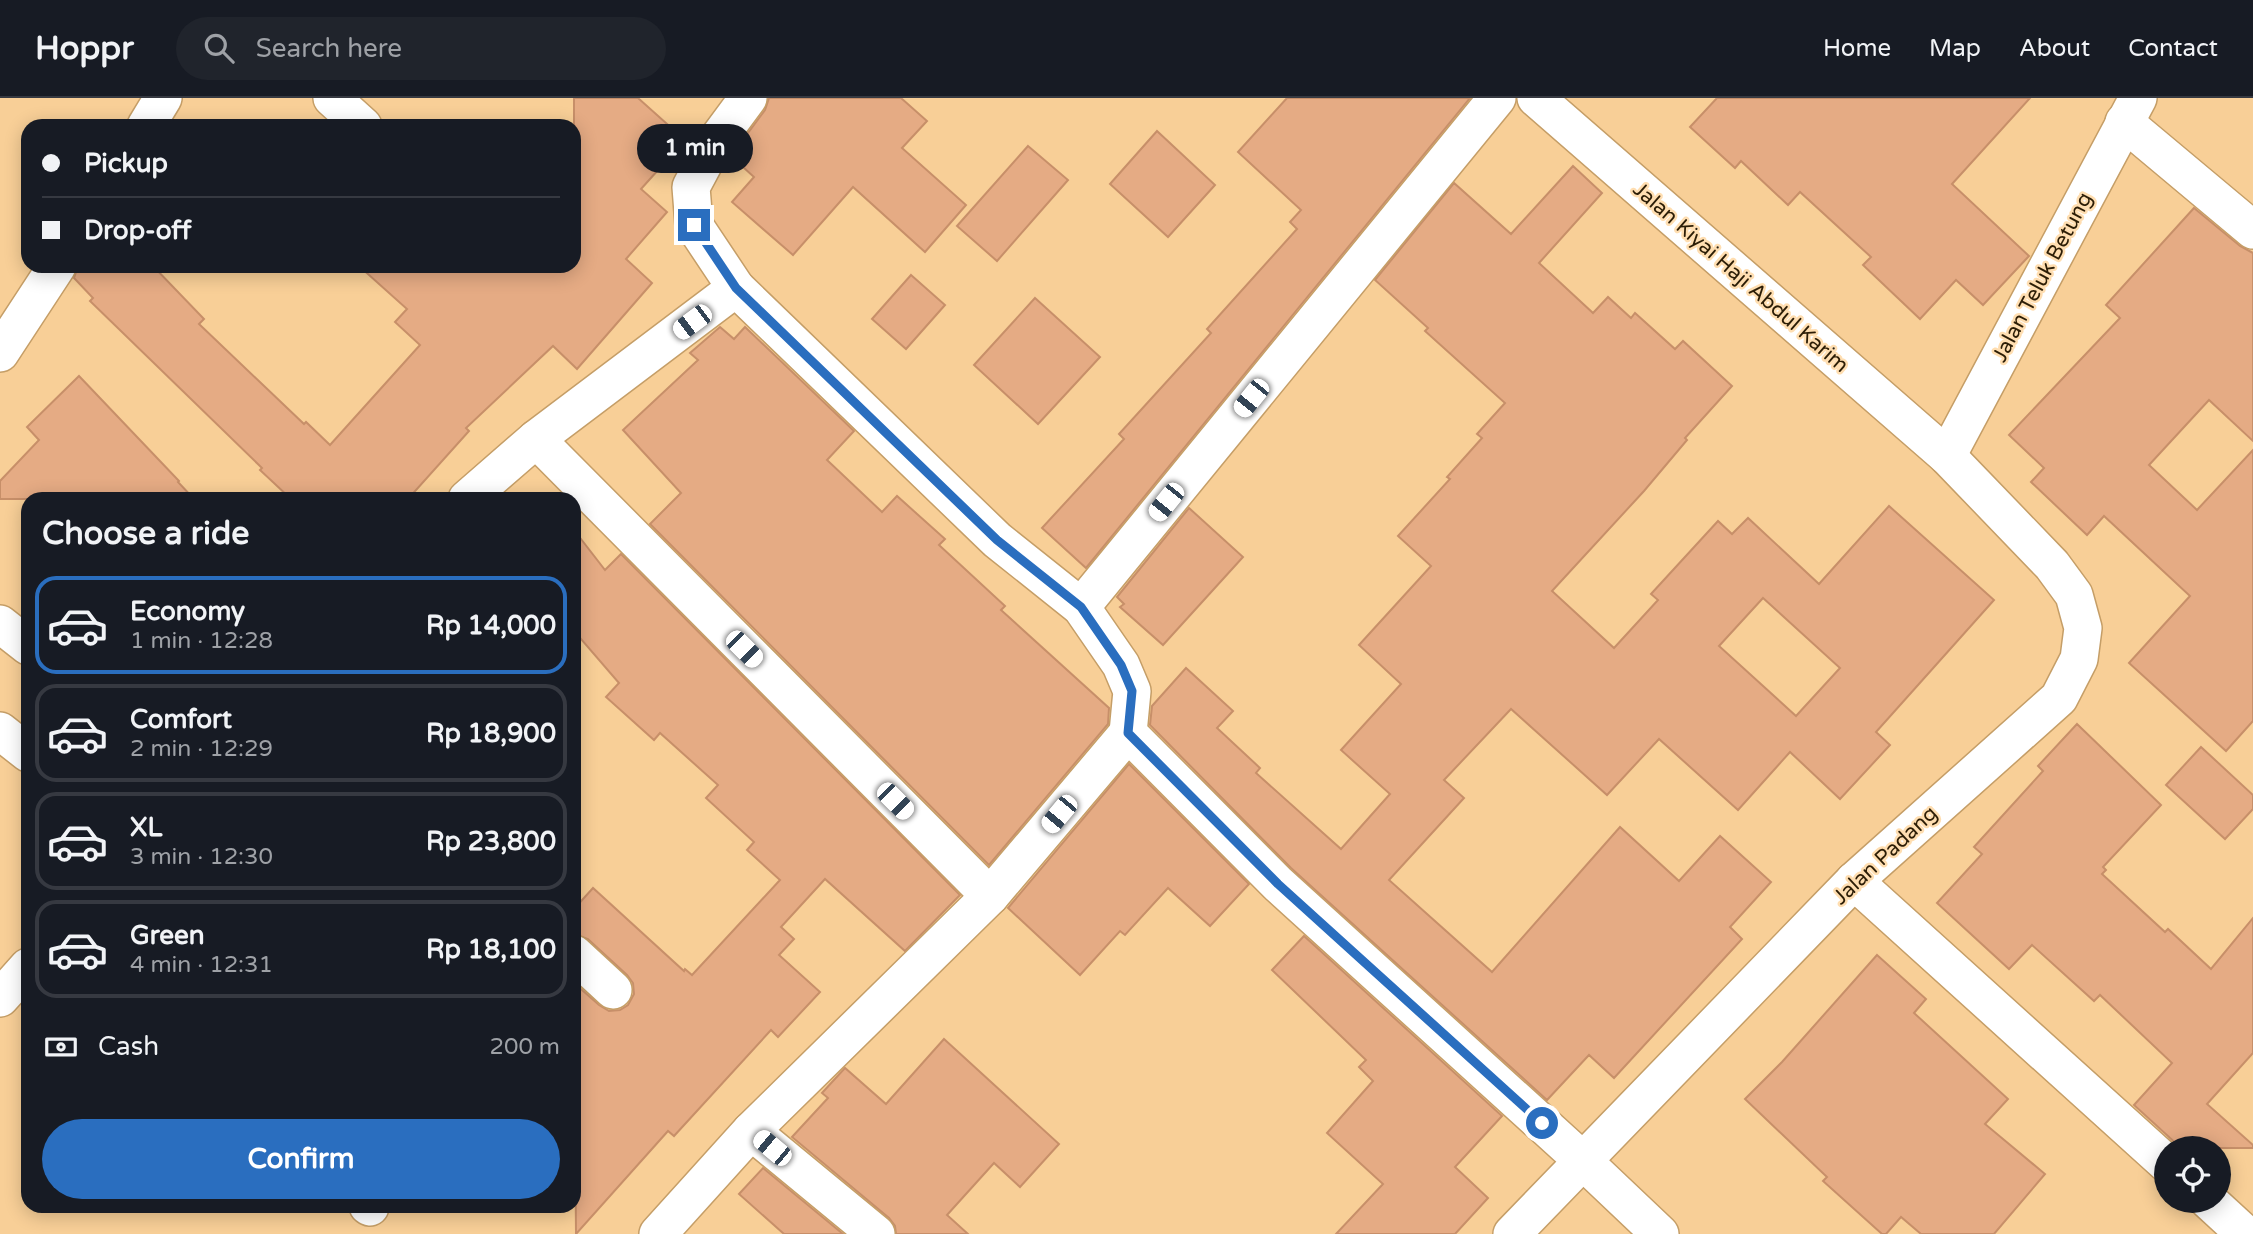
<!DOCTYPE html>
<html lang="en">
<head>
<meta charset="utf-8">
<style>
  body { margin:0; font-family:"Varela Round",sans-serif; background:#20242c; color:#f1f3f6; height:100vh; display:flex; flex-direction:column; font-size:26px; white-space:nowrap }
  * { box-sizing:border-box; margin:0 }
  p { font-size:23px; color:#9ea1a6 }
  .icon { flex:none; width:38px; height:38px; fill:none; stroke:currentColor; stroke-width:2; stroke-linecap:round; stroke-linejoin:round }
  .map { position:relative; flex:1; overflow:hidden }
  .drawer { position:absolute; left:21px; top:394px; width:560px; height:721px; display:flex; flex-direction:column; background:#171b24; border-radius:21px; box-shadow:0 4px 18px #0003 }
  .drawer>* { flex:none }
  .hud { position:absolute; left:21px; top:21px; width:560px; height:154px; border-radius:21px; box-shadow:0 4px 18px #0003; display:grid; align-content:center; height:154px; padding:0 21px; background:#171b24 }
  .controls { position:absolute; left:2154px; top:1038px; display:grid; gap:14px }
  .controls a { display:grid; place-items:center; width:77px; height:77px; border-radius:50%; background:#171b24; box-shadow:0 4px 18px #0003; font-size:35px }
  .end { position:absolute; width:32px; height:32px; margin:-16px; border:9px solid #2a6ebf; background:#fff; box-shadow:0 0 0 4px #fff }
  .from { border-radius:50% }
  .bubble { position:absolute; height:49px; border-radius:24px; background:#171b24; box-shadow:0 4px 18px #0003; font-size:23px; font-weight:700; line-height:49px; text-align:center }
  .car { position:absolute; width:21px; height:42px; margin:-21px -10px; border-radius:9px; box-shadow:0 0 5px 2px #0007; background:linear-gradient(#fff 24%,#345 0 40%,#fff 0 76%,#345 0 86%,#fff 0) }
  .hud b { display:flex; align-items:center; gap:24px; height:66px; font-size:26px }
  .hud b+b { border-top:2px solid #363941 }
  .hud i { width:18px; height:18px; background:#f1f3f6 }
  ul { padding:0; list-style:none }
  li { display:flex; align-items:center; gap:21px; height:98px; margin:0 14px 10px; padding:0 7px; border:4px solid #363941; border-radius:21px }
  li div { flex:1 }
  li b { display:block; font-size:26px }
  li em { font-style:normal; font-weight:700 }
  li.active { border-color:#2a6ebf }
  li>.icon { width:63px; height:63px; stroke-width:1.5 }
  h2 { padding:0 21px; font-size:32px; line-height:84px }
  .pay { display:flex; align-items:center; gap:18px; height:77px; padding:0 21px; font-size:26px }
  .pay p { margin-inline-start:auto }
  .button { display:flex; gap:14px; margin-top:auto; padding:14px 21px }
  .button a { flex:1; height:80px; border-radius:42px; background:#2a6ebf; color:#fff; font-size:28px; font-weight:700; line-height:80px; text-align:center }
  header { display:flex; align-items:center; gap:42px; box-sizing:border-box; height:98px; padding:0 35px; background:#171b24; border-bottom:2px solid #363941 }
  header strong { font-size:33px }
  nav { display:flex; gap:38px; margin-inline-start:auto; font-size:24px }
  .search { width:490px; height:63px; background:#20242c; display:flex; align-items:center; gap:18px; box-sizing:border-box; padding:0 24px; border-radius:38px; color:#9ea1a6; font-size:26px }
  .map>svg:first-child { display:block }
  .building { fill:#e5ab84; stroke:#c78f69; stroke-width:2; fill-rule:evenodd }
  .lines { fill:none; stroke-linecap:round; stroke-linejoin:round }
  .minor-casing { stroke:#c59e67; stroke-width:40 }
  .minor { stroke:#fff; stroke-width:37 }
  .route { stroke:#2a6ebf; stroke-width:9 }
  .labels { text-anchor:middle; stroke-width:5; stroke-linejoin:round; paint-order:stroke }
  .street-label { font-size:21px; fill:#2c1d06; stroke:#ffdeb1 }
</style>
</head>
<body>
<header>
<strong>Hoppr</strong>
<div class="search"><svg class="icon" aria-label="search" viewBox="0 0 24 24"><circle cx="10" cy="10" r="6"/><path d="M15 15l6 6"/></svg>Search here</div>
<nav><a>Home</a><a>Map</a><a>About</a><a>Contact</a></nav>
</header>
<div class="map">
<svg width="2253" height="1136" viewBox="0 0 2253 1136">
  <rect width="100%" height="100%" fill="#f8cf97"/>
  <!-- building -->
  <g class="building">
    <path d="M574,0H638L685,42L641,91L667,114L626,161L652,185L577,271L553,248L466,330L469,333L408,401H291L260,372L262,370L90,203L93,200L74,180L78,168H153L204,221L199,226L304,326L306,324L330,347L420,247L395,224L407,211L359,168H574Z"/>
    <path d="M769,0H901L927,23L902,50L966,107L925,154L853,89L793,157L732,104L754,79L731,58L765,12Z"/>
    <path d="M1287,0H1470L1086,470L1042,430L1124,341L1119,336L1211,235L1207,231L1297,131L1290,124L1301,112L1238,54Z"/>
    <path d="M1717,0H2030L1952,86L2029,158L1983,207L1956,182L1920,221L1863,167L1871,159L1800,94L1788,107L1741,63L1735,70L1690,29Z"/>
    <path d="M1157,33L1215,87L1168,139L1110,86Z"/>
    <path d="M1028,48L1068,82L997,163L957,128Z"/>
    <path d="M1573,68L1602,95L1539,165L1593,215L1608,199L1631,220L1635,215L1675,251L1683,243L1732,288L1685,340L1687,342L1644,393L1552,493L1614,550L1658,502L1651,496L1718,423L1732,436L1748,420L1819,486L1889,408L1994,502L1876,634L1890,647L1840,701L1790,654L1738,712L1659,641L1607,697L1511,611L1444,682L1464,700L1389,782L1492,874L1620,729L1679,783L1720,738L1771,784L1730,829L1742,841L1614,980L1589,957L1547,1002L1291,770L1150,627L1152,608L1186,570L1233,613L1217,630L1260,670L1256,675L1341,751L1390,696L1341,652L1401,586L1359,547L1431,468L1398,438L1450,381L1447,379L1482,340L1477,336L1505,305L1425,233L1428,230L1375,182L1454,85L1511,136ZM1763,500L1840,570L1796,618L1719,548Z"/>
    <path d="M2194,110L2240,148L2253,155V343L2209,302L2149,367L2197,412L2253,352V623L2226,653L2129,565L2190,498L2104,418L2087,437L2031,384L2044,370L2009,337L2120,220L2106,207Z"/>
    <path d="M911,177L945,207L906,251L872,221Z"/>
    <path d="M1035,200L1100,259L1038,326L974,267Z"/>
    <path d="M720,229L734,241L745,229L854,333L827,362L882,414L897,398L945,441L939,447L1005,508L1001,512L1109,610L1108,626L989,767L650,426L681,395L623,332L698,262L690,255Z"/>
    <path d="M79,278L179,383L178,384L194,401H0V383L39,342L27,329Z"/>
    <path d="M1189,410L1243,459L1163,547L1120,509L1124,506L1117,499Z"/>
    <path d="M574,432L605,472L621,456L960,797L905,853L825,781L781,829L794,841L779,857L820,894L778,939L771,932L674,1038L668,1033L576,1136L574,885L599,907L609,913L620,912L628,907L634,896L633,885L627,877L588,841L574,836V811L593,790L684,873L685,871L692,877L780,782L747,752L754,744L706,700L718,687L660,635L654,642L606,599L619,585L574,533Z"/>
    <path d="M2077,626L2161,707L2103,769L2106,772L2102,776L2165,834L2168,831L2211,871L2253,820V955L2207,1006L2253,1047V1050H2181L2134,1007L2172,965L2100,897L2094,903L2032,847L2009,871L1937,805L1982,756L1974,749L2043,673L2038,668Z"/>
    <path d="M2201,649L2253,697V711L2225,741L2166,687Z"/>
    <path d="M1129,666L1249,786L1210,828L1168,790L1125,837L1120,833L1080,877L1008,810Z"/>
    <path d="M1304,838L1502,1018L1455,1069L1488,1100L1455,1136H1336L1383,1086L1327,1035L1373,983L1359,969L1366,962L1272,872Z"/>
    <path d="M1877,857L1926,901L1914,915L2008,1001L1985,1026L2045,1076L1994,1136H1921L1901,1119L1886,1136H1882L1823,1083L1827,1079L1745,1001L1782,964Z"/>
    <path d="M944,941L1059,1046L1020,1089L994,1065L947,1117L968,1136H896L895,1128L889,1120L792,1039L828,1000L822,995L845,970L886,1006Z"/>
    <path d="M763,1070L843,1136H784L739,1096Z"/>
  </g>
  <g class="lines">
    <defs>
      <g id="minor">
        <path d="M332,0L363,28"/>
        <path d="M748,0L714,46L691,89L694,127L736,190L997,442L1081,509L1121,567L1132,593L1128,635L1278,786L1582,1062L1660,1136"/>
        <path d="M2124,24L2253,132"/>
        <path d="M146,28L163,0"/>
        <path d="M0,255L57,168"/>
        <path d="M536,341L990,798"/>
        <path d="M1947,358L2138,0"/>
        <path d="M467,401L536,341L736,190"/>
        <path d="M1081,509L1497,0"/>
        <path d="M0,526L28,548"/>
        <path d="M0,633L28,655"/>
        <path d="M1854,783L2166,1065"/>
        <path d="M574,856L613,892"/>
        <path d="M0,900L28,869"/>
        <path d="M751,1033L876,1136"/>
        <path d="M2208,1102L2245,1136"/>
        <path d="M368,1108L370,1109"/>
        <path d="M658,1136L751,1033L990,798L1128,635"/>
        <path d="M1512,1136L1854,783L2059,600L2079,561L2083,530L2074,497L2052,467L1947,358L1536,0"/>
      </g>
    </defs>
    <!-- minor casing -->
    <use href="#minor" class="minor-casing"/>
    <!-- minor -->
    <use href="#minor" class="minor"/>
  </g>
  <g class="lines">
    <!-- route -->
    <path class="route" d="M694,127L736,190L997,442L1081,509L1121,567L1132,593L1128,635L1278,786L1542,1025"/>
  </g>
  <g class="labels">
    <!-- street labels -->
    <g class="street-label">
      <text transform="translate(1741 179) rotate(41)" y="7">Jalan Kiyai Haji Abdul Karim</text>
      <text transform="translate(2042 179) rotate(-62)" y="7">Jalan Teluk Betung</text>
      <text transform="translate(1885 757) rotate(-43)" y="7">Jalan Padang</text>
    </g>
  </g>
</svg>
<div class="controls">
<a><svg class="icon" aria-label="locate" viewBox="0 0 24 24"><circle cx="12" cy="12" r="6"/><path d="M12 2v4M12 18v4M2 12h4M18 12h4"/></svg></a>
</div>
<i class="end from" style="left:1542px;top:1025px"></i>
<i class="end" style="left:694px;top:127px"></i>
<div class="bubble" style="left:637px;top:26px;width:116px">1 min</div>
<i class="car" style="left:692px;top:224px;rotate:233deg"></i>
<i class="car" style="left:1251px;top:300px;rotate:219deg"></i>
<i class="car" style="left:1166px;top:404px;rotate:219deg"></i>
<i class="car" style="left:744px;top:551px;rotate:135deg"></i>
<i class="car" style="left:895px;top:703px;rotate:135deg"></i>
<i class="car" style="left:1059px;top:716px;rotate:220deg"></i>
<i class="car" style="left:772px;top:1050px;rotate:310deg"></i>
<div class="hud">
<b><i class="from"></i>Pickup</b>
<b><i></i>Drop-off</b>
</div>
<section class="drawer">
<h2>Choose a ride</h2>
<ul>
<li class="active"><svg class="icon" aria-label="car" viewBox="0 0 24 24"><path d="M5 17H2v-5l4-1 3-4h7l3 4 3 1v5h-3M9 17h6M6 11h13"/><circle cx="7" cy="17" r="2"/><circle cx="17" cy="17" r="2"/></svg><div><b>Economy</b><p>1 min · 12:28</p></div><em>Rp 14,000</em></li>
<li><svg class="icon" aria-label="car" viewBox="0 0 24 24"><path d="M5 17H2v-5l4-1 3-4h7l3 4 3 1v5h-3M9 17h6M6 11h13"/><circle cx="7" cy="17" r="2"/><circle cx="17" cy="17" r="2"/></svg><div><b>Comfort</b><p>2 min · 12:29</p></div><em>Rp 18,900</em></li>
<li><svg class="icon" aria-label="car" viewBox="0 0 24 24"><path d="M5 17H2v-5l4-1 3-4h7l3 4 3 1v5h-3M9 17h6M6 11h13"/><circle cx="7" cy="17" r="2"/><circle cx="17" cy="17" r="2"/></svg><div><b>XL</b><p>3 min · 12:30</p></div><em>Rp 23,800</em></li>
<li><svg class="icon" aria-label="car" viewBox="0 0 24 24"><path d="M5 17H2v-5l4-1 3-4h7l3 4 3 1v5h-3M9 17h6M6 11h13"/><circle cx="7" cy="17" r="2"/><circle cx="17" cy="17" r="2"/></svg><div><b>Green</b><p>4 min · 12:31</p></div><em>Rp 18,100</em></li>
</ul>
<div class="pay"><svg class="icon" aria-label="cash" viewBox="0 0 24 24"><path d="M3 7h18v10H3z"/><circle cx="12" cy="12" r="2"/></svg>Cash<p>200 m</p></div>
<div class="button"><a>Confirm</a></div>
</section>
</div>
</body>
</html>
